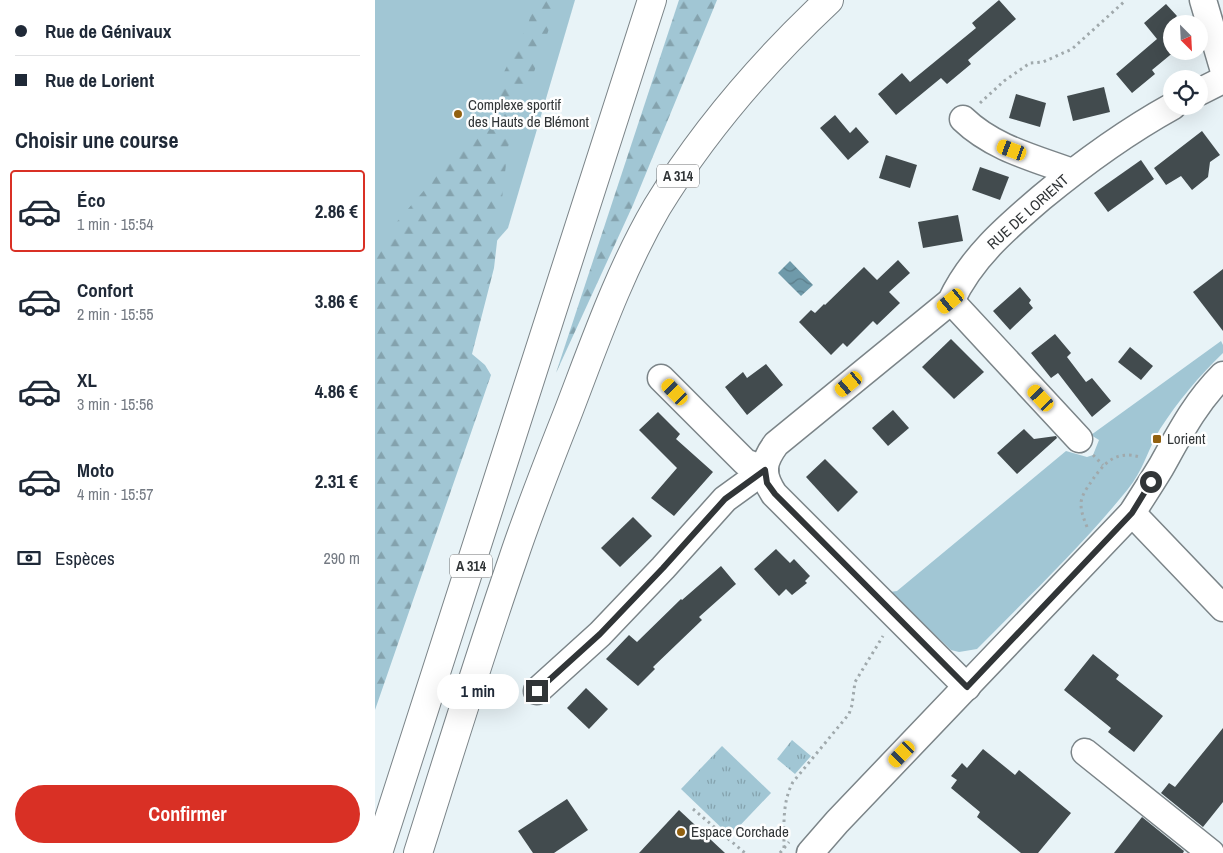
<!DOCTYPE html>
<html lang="fr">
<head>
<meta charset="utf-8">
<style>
  body { margin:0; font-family:"Archivo Narrow",sans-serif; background:#f2f2f3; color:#1f2937; height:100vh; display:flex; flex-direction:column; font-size:19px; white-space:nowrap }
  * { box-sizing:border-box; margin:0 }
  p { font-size:16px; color:#747a83 }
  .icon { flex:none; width:28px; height:28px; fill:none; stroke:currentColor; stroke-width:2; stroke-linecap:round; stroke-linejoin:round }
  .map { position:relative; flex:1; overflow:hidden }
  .drawer { display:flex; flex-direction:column; background:#fff; width:375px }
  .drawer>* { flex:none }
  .hud { display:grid; align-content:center; height:110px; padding:0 15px; background:#fff }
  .needle { width:32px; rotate:156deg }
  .controls { position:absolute; left:788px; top:15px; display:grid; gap:10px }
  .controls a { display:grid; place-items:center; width:45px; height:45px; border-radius:50%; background:#fff; box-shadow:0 5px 20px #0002; font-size:25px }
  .end { position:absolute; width:22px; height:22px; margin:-11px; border:6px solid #313537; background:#fff; box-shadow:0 0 0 2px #fff }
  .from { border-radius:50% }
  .bubble { position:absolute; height:35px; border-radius:18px; background:#fff; box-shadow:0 5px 20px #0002; font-size:16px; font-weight:700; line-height:35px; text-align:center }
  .car { position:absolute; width:15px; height:30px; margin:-15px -8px; border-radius:6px; box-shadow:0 0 4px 1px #0007; background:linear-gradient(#f5c518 24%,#345 0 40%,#f5c518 0 76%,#345 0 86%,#f5c518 0) }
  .hud b { display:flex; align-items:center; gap:18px; height:48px; font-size:19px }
  .hud b+b { border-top:1px solid #e0e1e3 }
  .hud i { width:12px; height:12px; background:#1f2937 }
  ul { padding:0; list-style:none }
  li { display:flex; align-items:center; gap:15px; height:82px; margin:0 10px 8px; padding:0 5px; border:2px solid transparent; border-radius:5px }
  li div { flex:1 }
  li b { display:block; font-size:19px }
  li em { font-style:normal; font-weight:700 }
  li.on { border-color:#d93025 }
  li>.icon { width:45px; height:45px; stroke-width:1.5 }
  h2 { padding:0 15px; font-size:22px; line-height:60px }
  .pay { display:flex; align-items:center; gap:12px; height:55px; padding:0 15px; font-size:19px }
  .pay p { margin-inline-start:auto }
  .action { display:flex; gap:10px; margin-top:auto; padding:10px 15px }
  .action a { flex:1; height:58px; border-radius:30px; background:#d93025; color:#fff; font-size:20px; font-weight:700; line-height:58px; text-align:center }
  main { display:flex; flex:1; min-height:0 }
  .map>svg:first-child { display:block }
  .green { fill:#a1c6d4 }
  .forest { fill:url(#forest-firs) }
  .park { fill:url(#park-tufts) }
  .water { fill:url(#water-waves) }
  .building { fill:#424b4e }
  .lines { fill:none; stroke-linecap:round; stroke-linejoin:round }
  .minor-casing { stroke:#7b8488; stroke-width:29 }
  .highway-casing { stroke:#7b8488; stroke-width:30 }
  .path { stroke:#a0a9ac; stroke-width:3; stroke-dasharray:2.5 4; stroke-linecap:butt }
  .minor { stroke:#fff; stroke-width:26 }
  .highway { stroke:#fff; stroke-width:28 }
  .route { stroke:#313537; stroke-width:6 }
  .poi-dot { fill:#926110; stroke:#fefefe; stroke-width:2 }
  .labels { text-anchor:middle; stroke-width:5; stroke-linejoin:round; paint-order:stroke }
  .shield { fill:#fefefe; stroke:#6e7173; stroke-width:1 }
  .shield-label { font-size:14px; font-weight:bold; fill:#313537 }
  .poi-label { font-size:15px; fill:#313537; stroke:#fefefe; text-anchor:start }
  .street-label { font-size:15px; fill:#313537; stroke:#fefefe }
</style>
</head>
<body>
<main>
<section class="drawer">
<div class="hud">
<b><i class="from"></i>Rue de Génivaux</b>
<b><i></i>Rue de Lorient</b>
</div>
<h2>Choisir une course</h2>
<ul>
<li class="on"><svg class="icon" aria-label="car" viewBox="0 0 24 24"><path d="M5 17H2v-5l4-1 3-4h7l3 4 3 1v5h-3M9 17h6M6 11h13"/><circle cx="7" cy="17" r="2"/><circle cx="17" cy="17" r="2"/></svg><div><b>Éco</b><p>1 min · 15:54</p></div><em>2.86 €</em></li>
<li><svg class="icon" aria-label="car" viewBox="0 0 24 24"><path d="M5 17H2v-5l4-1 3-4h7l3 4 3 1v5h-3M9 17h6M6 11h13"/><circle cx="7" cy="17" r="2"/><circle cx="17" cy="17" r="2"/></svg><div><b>Confort</b><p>2 min · 15:55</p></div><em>3.86 €</em></li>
<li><svg class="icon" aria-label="car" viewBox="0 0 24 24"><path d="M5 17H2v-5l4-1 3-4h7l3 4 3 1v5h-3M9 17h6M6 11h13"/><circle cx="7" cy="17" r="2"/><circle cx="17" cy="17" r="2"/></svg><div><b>XL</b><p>3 min · 15:56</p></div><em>4.86 €</em></li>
<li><svg class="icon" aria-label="car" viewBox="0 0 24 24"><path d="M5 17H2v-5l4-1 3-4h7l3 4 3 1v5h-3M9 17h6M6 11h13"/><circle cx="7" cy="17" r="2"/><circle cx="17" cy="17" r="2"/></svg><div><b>Moto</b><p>4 min · 15:57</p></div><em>2.31 €</em></li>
</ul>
<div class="pay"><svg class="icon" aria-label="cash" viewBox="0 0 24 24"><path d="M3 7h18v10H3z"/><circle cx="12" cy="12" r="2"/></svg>Espèces<p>290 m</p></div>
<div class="action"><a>Confirmer</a></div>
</section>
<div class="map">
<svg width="848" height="853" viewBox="0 0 848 853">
  <defs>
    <pattern id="forest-firs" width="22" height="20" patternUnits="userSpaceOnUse" patternTransform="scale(1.25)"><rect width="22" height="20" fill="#a1c6d4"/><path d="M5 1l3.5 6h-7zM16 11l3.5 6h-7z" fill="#84a2ad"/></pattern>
    <pattern id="park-tufts" width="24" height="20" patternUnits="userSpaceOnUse" patternTransform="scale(1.25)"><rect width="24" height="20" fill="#a1c6d4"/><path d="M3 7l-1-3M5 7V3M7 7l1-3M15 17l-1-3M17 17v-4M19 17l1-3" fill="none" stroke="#84a2ad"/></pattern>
    <pattern id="water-waves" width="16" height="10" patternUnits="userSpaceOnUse" patternTransform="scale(1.25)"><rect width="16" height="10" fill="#6f9aaa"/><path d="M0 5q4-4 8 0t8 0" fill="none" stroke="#5c7e8b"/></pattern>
  </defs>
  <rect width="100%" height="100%" fill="#e8f3f7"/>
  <!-- green -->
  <g class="green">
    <path d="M0,0H200L133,228L0,379Z"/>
    <path d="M846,341L848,345V353C824,376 803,401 785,429C773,449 768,471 753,489C707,546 653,597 602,649L584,652L576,650L515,592L522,591L691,451L712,457L718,455L724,440L716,435Z"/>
  </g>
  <!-- forest -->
  <g class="forest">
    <path d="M160,0H184L133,147L119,268L97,354L110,365L116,375L0,710V338L6,326L0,302V247L98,134L153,24Z"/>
    <path d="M304,0H342L258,205L181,373Z"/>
  </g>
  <!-- park -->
  <g class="park">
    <path d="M417,740L436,756L420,774L402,759Z"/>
    <path d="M347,746L396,793L355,836L306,789Z"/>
  </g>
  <!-- water -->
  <path class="water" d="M415,261L438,285L426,296L403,273Z"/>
  <!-- building -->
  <g class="building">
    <path d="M624,0L641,19L593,60L596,64L572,84L566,78L521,115L503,94L527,73L535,82L601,28L597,23Z"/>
    <path d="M791,4L802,16L799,19L803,24H796V51H800L777,70L780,74L757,93L741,74L782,39L769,23Z"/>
    <path d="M729,87L735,112L698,121L692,96Z"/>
    <path d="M641,94L671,103L665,127L634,118Z"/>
    <path d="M460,115L475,133L481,127L494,142L473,160L445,128Z"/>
    <path d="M827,131L845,155L835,162L833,177L817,190L806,176L791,185L779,168Z"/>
    <path d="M511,155L542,165L535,188L504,178Z"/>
    <path d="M766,160L779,179L733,212L719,193Z"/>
    <path d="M605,167L634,177L625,200L597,190Z"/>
    <path d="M583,215L588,241L548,248L543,222Z"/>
    <path d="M523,260L535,273L514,292L525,303L502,325L498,321L472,347L468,343L456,355L424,322L436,310L440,313L449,304L450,305L489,267L502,280Z"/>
    <path d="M848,269V331L818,292Z"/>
    <path d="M645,287L656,300L654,303L658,308L635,330L618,311Z"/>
    <path d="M680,334L696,353L692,357L711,382L717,378L736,401L717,417L683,373L676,378L656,353Z"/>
    <path d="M576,339L609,372L579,399L547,367Z"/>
    <path d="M755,347L778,366L766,380L743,362Z"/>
    <path d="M391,364L408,385L372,415L350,387L368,372L372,378Z"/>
    <path d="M518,410L534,428L513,446L497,428Z"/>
    <path d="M283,412L305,434L301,439L338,472L299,516L276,498L302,468L264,430Z"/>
    <path d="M649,429L659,439L681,436L682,438L642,474L622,453Z"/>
    <path d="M450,459L483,492L463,512L431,477Z"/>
    <path d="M258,517L277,536L245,567L226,548Z"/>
    <path d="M401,549L415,563L419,559L435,576L430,581L432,583L417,595L411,589L404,596L379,569Z"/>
    <path d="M346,566L361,584L324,617L327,620L278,667L280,669L263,686L231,659L254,635L262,642L306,599L307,600Z"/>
    <path d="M718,654L744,675L741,679L788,716L759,752L733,732L736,728L689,690Z"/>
    <path d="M211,688L233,709L214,729L192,708Z"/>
    <path d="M848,728V802L828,827L786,793L794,783L800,787Z"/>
    <path d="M608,749L640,775L644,770L696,813L663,853H646L602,817L605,812L576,788L582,780L576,776L587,763L592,768Z"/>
    <path d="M192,799L213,830L179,853H158L143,831Z"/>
    <path d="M304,810L350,853H264Z"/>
    <path d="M767,817L809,851L808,853H739Z"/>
  </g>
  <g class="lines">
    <defs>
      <g id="minor">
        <path d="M828,0L848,68"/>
        <path d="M824,92L848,80"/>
        <path d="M588,119C618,148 659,158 697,172"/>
        <path d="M576,301L704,439"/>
        <path d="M286,378L370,462L390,470"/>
        <path d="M757,513L848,608"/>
        <path d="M592,687L399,494C386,474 387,463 401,444L576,301C596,258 631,228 666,198C707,164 751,132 798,106"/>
        <path d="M162,691L225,634L288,568L350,499L390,470"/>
        <path d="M710,752L836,853"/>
        <path d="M435,853L462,822L757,513C767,497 777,482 786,467C805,433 820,403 848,375"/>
      </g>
      <g id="highway">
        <path d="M3,853L277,0"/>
        <path d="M43,853C74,755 104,657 138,559C154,511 173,463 192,415C219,345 244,272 282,207C329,130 389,61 454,0"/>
      </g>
    </defs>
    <!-- minor casing -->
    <use href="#minor" class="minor-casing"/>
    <!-- highway casing -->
    <use href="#highway" class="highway-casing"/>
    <!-- path -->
    <g class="path">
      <path d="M605,103L629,81L655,63L668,62L697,49L751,0"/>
      <path d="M718,455L728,465"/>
      <path d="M712,527C709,519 706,512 706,504C706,496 712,488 716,482C729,463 740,450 765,457"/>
      <path d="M318,809L370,853"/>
      <path d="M409,848C409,826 407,802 418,782L474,714L477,705L480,682L508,636"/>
      <path d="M405,853L414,842"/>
    </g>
    <!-- minor -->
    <use href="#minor" class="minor"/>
    <!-- highway -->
    <use href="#highway" class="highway"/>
  </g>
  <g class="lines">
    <!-- route -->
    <path class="route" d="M162,691L225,634L288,568L350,499L390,470L392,483L400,494L592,687L757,513L776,482"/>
  </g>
  <!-- markers -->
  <g class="poi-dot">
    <circle cx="83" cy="114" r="5"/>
    <rect x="777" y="434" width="10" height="10" rx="2.5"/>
    <circle cx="306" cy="832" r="5"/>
  </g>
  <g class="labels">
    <!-- shield labels -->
    <g class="shield">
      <rect x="282" y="164.5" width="42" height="23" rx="4"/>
      <rect x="75" y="554.5" width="42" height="23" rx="4"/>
    </g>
    <g class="shield-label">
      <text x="303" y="181">A 314</text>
      <text x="96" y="571">A 314</text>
    </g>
    <!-- poi labels -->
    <g class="poi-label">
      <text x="93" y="110">Complexe sportif<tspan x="93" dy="17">des Hauts de Blémont</tspan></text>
      <text x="792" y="444">Lorient</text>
      <text x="316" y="837">Espace Corchade</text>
    </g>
    <!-- street labels -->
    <g class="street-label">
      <text transform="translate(653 212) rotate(-42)" y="5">RUE DE LORIENT</text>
    </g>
  </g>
</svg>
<div class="controls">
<a><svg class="needle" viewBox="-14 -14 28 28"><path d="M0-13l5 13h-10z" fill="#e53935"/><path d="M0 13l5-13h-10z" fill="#747a83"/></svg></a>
<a><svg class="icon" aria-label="locate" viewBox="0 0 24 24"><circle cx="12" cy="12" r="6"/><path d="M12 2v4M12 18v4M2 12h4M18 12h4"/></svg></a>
</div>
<i class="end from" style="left:776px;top:482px"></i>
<i class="end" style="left:162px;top:691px"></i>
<div class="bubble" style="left:62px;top:674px;width:82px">1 min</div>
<i class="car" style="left:637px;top:150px;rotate:290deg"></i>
<i class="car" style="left:576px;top:301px;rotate:231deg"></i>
<i class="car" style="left:474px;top:384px;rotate:230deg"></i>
<i class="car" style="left:300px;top:392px;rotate:316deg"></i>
<i class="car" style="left:666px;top:398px;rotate:317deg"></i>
<i class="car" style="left:527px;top:754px;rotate:224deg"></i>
</div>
</main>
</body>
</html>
